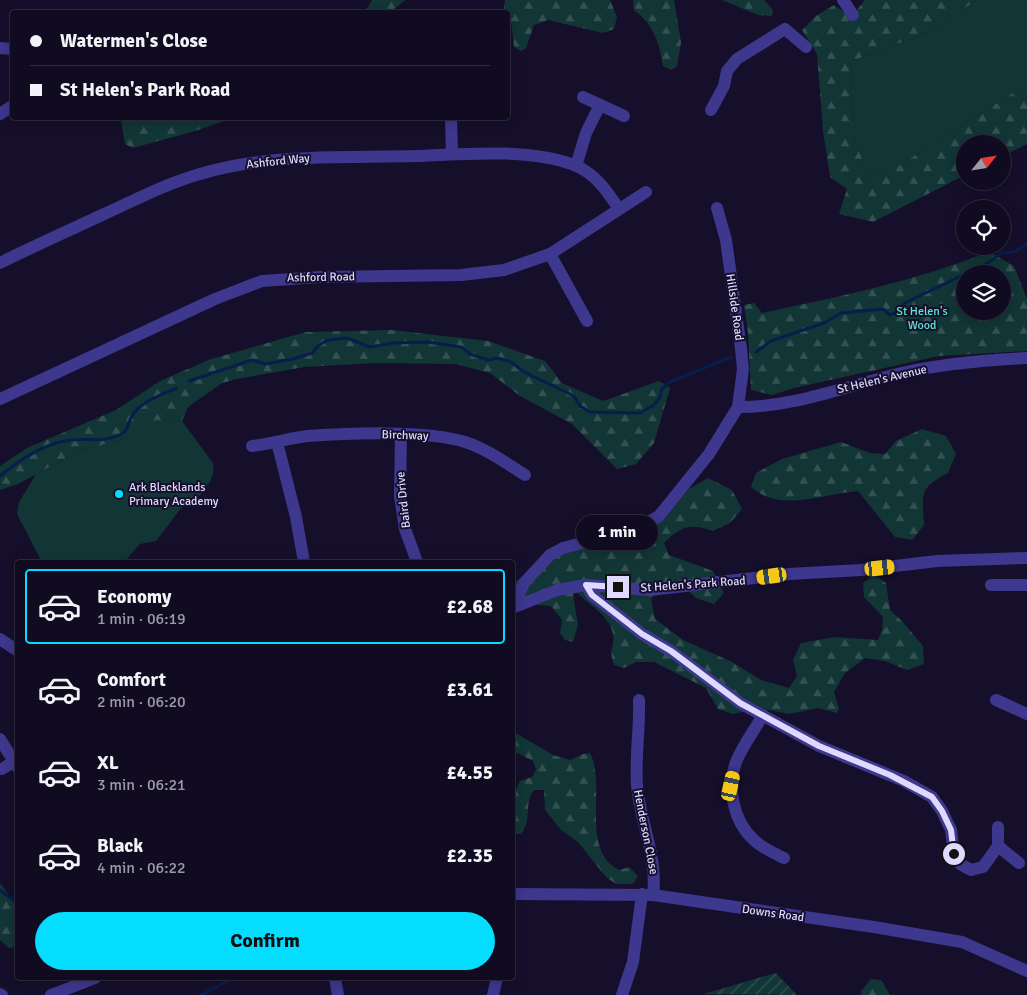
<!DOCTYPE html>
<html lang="en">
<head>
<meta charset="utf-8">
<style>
  body { margin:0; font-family:Signika,sans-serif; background:#1e192d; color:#f1f3f6; height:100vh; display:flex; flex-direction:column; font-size:19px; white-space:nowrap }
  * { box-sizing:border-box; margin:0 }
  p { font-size:16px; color:#9c9ba5 }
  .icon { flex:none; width:28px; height:28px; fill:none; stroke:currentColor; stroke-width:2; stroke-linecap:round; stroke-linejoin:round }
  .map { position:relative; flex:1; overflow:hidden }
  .drawer { position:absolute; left:15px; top:560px; width:500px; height:420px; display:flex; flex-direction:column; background:#100b20; border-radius:5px; box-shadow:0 2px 12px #0003,0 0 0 1px #302b3e }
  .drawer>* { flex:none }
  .hud { position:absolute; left:10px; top:10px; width:500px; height:110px; border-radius:5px; box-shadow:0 2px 12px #0003,0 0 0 1px #302b3e; display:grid; align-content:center; height:110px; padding:0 20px; background:#100b20 }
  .needle { width:32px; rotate:60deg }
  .tools { position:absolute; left:956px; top:135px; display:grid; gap:10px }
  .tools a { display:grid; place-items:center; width:55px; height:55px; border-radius:50%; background:#100b20; box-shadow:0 2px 12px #0003,0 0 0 1px #302b3e; font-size:25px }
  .end { position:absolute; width:22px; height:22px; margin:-11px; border:6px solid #dfd9ff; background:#111; box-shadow:0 0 0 2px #111 }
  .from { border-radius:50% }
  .bubble { position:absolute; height:35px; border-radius:18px; background:#100b20; box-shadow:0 2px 12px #0003,0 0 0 1px #302b3e; font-size:16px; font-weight:700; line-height:35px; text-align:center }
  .car { position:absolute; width:15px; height:30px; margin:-15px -8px; border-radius:6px; box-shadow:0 0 4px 1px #0007; background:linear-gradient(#f5c518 24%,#345 0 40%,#f5c518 0 76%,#345 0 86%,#f5c518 0) }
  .hud b { display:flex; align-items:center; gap:18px; height:48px; font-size:19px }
  .hud b+b { border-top:1px solid #302b3e }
  .hud i { width:12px; height:12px; background:#f1f3f6 }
  ul { padding:9px 0 0; list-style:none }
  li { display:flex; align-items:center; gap:15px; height:75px; margin:0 10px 8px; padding:0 10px; border:2px solid transparent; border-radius:5px }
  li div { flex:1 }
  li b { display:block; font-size:19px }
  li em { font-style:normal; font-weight:700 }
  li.active { border-color:#05ddff }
  li>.icon { width:45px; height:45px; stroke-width:1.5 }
  .action { display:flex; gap:10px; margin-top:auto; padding:10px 20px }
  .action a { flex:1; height:58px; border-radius:30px; background:#05ddff; color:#111; font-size:20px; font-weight:700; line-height:58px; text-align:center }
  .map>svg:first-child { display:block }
  .green { fill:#123535 }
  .forest { fill:url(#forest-firs); fill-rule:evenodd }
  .garden { fill:url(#garden-furrows) }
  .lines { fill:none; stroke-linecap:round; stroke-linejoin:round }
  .stream { stroke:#071e4c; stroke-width:3 }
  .minor { stroke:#3d378d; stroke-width:12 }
  .route { stroke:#dfd9ff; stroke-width:6 }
  .poi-dot { fill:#05ddff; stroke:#150f2b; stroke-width:2 }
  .labels { text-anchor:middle; stroke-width:4; stroke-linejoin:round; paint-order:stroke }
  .street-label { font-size:12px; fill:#dfd9ff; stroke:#150f2b }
  .park-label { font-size:12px; fill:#5ce8ca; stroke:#150f2b }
  .poi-label { font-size:12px; fill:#dfd9ff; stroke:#150f2b; text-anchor:start }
</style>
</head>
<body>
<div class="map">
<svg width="1027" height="995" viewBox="0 0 1027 995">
  <defs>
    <pattern id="forest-firs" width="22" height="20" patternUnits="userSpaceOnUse" patternTransform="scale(1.25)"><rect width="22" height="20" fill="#123535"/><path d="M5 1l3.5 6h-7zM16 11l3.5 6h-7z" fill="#345253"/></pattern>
    <pattern id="garden-furrows" width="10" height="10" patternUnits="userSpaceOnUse" patternTransform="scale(1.25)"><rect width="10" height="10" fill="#123535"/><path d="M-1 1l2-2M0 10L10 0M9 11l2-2" fill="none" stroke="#345253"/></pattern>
  </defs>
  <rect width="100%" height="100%" fill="#150f2b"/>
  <!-- green -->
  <g class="green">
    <path d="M977,0H1027V84L900,165L869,179L856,141L851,93L852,61L931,31Z"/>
    <path d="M156,419L182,421L213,463C217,480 201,493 191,506L182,507L156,541L140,544L124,562H42L17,514L19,502L36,474L79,451L120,440Z"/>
  </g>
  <!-- forest -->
  <g class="forest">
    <path d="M372,0H405L391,12H365Z"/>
    <path d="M505,0H610L617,17L614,29L603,33L548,20L534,25L526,48L521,51L514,47L511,20L504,8Z"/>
    <path d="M633,0H674L681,42L677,66L671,70L663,66C659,42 654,25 634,10Z"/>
    <path d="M722,0H764L773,10L772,16L758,15Z"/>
    <path d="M865,0H977L931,31L852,61L851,93L856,141L869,179L900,165L1027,84V144L1003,156L1002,144H965V175L873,222L839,214L847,189L830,177L823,131L817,54L802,30L816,16L834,5L851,17Z"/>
    <path d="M126,118H233L195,131L133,148L125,144L121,121Z"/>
    <path d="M989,252L1014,266L1027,299V351L939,356L794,388L772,395L751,390L748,333L744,305L754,303L762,313C839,297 915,281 989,252ZM965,274H1002V311H965Z"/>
    <path d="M392,330L488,341L545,361L562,383L603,401L659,381L670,388L654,443L636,464L617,469L572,424L520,396L490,373L455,364L376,363L304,367L237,379L222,383L188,407L182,421L156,420L120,440L79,451L18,484L0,490V466L27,448L116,410L160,381L211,359L306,332Z"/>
    <path d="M922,429L946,436L956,454L948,473C919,488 922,494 924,525L912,540L895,537L858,491C822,494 781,513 751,487L756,473L782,459L841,442L870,453L885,454L896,441Z"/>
    <path d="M708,478L732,490L742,509L730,523L713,531C690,523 681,526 664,543L669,555L713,571L724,593L714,604L696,598L677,580L662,584L651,599L655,619L683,640L732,662L761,680L789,688L797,676L793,660L801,643L835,637L878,640L882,630L883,617L864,597L863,583L874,575L886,583L890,610L902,621L923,646L924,664L907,670L885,661L865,658L845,673L834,692L839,709L837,713L818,708L789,714L760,708L733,714L718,709L706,688L654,662H636L624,668L614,665C608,649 615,647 613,634C610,616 589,605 578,593L573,594L578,625L573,642L565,640L560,633L562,620L551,606L513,603V580H518L534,568L578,546L668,514L689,489Z"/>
    <path d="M512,731L553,755L570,760L583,754L590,753C607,786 579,852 620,870L629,867L638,876L633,884H616L606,877L578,842L561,830L545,810L544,790H534C523,805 533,819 521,834H513V796L520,781L532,777L536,770L533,761L517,753L513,754Z"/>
    <path d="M0,883L17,906V947L9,948L0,940Z"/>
    <path d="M871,979L881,980L890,995H861V991Z"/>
  </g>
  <!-- garden -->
  <path class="garden" d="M776,973L797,995L704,994L772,974Z"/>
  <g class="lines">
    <!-- stream -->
    <g class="stream">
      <path d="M965,274L977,270L1002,253L1014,252L1027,244"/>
      <path d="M756,352L771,341L824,323L841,313L883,309L890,315L899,311L905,303L965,274"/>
      <path d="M189,381L252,360L265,364L293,359L312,353L319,345L328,340L347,338L370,347L393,343L427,342L461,347L470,354L488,360L498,358L511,362L524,372L574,396L580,406L590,412L640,413L654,405L660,397L662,389L670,382L731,357"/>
      <path d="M0,476C20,460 44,443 71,440C87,438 104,443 120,435C129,431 128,420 134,413C143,401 163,394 177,388"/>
      <path d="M0,890L18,904"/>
      <path d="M201,995L233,978"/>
    </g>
    <!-- minor -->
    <g class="minor">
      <path d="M843,0L853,15"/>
      <path d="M0,48L12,49"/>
      <path d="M583,97L624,116"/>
      <path d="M711,110L724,86L727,71L737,59L785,29L806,47"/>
      <path d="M0,114L12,106"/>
      <path d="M451,118L452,154"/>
      <path d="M576,166L586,133L600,105"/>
      <path d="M550,254L587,321"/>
      <path d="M0,263C34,246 68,231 102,215C135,200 165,184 200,174C270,153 344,158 417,156C463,154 531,148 574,165C595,173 607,191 619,209"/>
      <path d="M0,399L215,299L262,281L320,277L461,275L504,270L550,254L646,192"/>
      <path d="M738,407C795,408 851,384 906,372C946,363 986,360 1027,358"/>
      <path d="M401,435L400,496L405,529L417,562"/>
      <path d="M277,442L296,517L304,562"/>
      <path d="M252,446C271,444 289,438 308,436C350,433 426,430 465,442C487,449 506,463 525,475"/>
      <path d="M586,585L592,595L642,634L671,651L740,703L819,746L904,781L932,797L942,811L951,830L954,854L960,864L971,870L983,867L998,846V827"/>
      <path d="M991,585H1027"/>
      <path d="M514,606L524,583L550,555L563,548L638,528L659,516L709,454L738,407L743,369L741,349L726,240L717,208"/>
      <path d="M512,608L557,590L586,585L650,590L789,574L861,570L937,561L1027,558"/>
      <path d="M0,639L18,651"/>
      <path d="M639,700C640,728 635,757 637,785C640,823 658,857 653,895"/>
      <path d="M996,700L1027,714"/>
      <path d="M763,715C754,731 743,745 736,762C727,788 733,821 754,840C762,848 774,853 784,858"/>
      <path d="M0,739L18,768"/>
      <path d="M2,769L13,762"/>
      <path d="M998,846L1019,863"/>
      <path d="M512,894L653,895L874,927L962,942L1027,971"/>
      <path d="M335,978L338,995"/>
      <path d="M0,994L2,995"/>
      <path d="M51,995L95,978"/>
      <path d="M493,995L497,978"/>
      <path d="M622,995L633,962L642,894"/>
    </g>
  </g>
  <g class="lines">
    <!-- route -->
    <path class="route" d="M618,587L586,585L592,595L642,634L671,651L740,703L819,746L890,775L932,797L942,811L951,830L954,854"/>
  </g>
  <!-- markers -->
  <circle class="poi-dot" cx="119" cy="494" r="5"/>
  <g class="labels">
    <!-- street labels -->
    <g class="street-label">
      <text transform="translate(278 161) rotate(-6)" y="4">Ashford Way</text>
      <text transform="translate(321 277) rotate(-1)" y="4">Ashford Road</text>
      <text transform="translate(735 307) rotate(82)" y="4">Hillside Road</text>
      <text transform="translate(882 379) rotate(-13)" y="4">St Helen's Avenue</text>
      <text transform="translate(405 435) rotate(2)" y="4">Birchway</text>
      <text transform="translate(403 500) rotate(-96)" y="4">Baird Drive</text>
      <text transform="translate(693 584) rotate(-4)" y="4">St Helen's Park Road</text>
      <text transform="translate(646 832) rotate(79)" y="4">Henderson Close</text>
      <text transform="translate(773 913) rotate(8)" y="4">Downs Road</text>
    </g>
    <!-- park labels -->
    <g class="park-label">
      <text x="922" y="315">St Helen's<tspan x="922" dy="14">Wood</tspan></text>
    </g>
    <!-- poi labels -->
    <g class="poi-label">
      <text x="129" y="491">Ark Blacklands<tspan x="129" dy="14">Primary Academy</tspan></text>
    </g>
  </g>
</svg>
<div class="tools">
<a><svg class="needle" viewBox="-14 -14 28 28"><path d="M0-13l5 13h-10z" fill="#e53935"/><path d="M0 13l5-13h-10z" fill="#9c9ba5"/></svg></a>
<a><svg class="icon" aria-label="locate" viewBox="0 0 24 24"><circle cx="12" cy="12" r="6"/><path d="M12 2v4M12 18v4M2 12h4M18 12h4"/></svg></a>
<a><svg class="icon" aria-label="layers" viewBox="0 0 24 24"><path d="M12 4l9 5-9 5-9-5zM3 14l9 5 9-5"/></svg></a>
</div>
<i class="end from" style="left:954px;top:854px"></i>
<i class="end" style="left:618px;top:587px"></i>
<div class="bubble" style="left:576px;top:515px;width:82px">1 min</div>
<i class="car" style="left:880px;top:568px;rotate:84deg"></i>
<i class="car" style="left:772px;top:576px;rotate:262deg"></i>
<i class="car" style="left:731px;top:786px;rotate:12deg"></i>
<div class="hud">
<b><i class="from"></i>Watermen's Close</b>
<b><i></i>St Helen's Park Road</b>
</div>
<section class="drawer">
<ul>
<li class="active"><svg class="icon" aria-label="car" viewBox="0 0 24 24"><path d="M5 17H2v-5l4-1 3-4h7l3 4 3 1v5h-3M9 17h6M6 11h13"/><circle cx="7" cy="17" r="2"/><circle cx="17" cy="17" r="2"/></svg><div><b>Economy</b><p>1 min · 06:19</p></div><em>£2.68</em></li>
<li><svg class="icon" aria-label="car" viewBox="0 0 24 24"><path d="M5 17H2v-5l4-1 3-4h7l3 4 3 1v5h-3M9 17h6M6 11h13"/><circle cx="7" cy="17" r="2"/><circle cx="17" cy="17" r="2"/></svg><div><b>Comfort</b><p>2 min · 06:20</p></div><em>£3.61</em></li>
<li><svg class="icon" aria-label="car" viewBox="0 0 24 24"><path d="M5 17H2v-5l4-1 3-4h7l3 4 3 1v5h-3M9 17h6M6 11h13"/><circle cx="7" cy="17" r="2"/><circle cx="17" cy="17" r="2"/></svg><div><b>XL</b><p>3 min · 06:21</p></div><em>£4.55</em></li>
<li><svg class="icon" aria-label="car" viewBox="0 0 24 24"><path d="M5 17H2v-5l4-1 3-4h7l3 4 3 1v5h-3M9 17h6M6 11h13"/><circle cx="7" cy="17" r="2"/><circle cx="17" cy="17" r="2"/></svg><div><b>Black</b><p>4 min · 06:22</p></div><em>£2.35</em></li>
</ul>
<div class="action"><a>Confirm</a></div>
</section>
</div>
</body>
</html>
